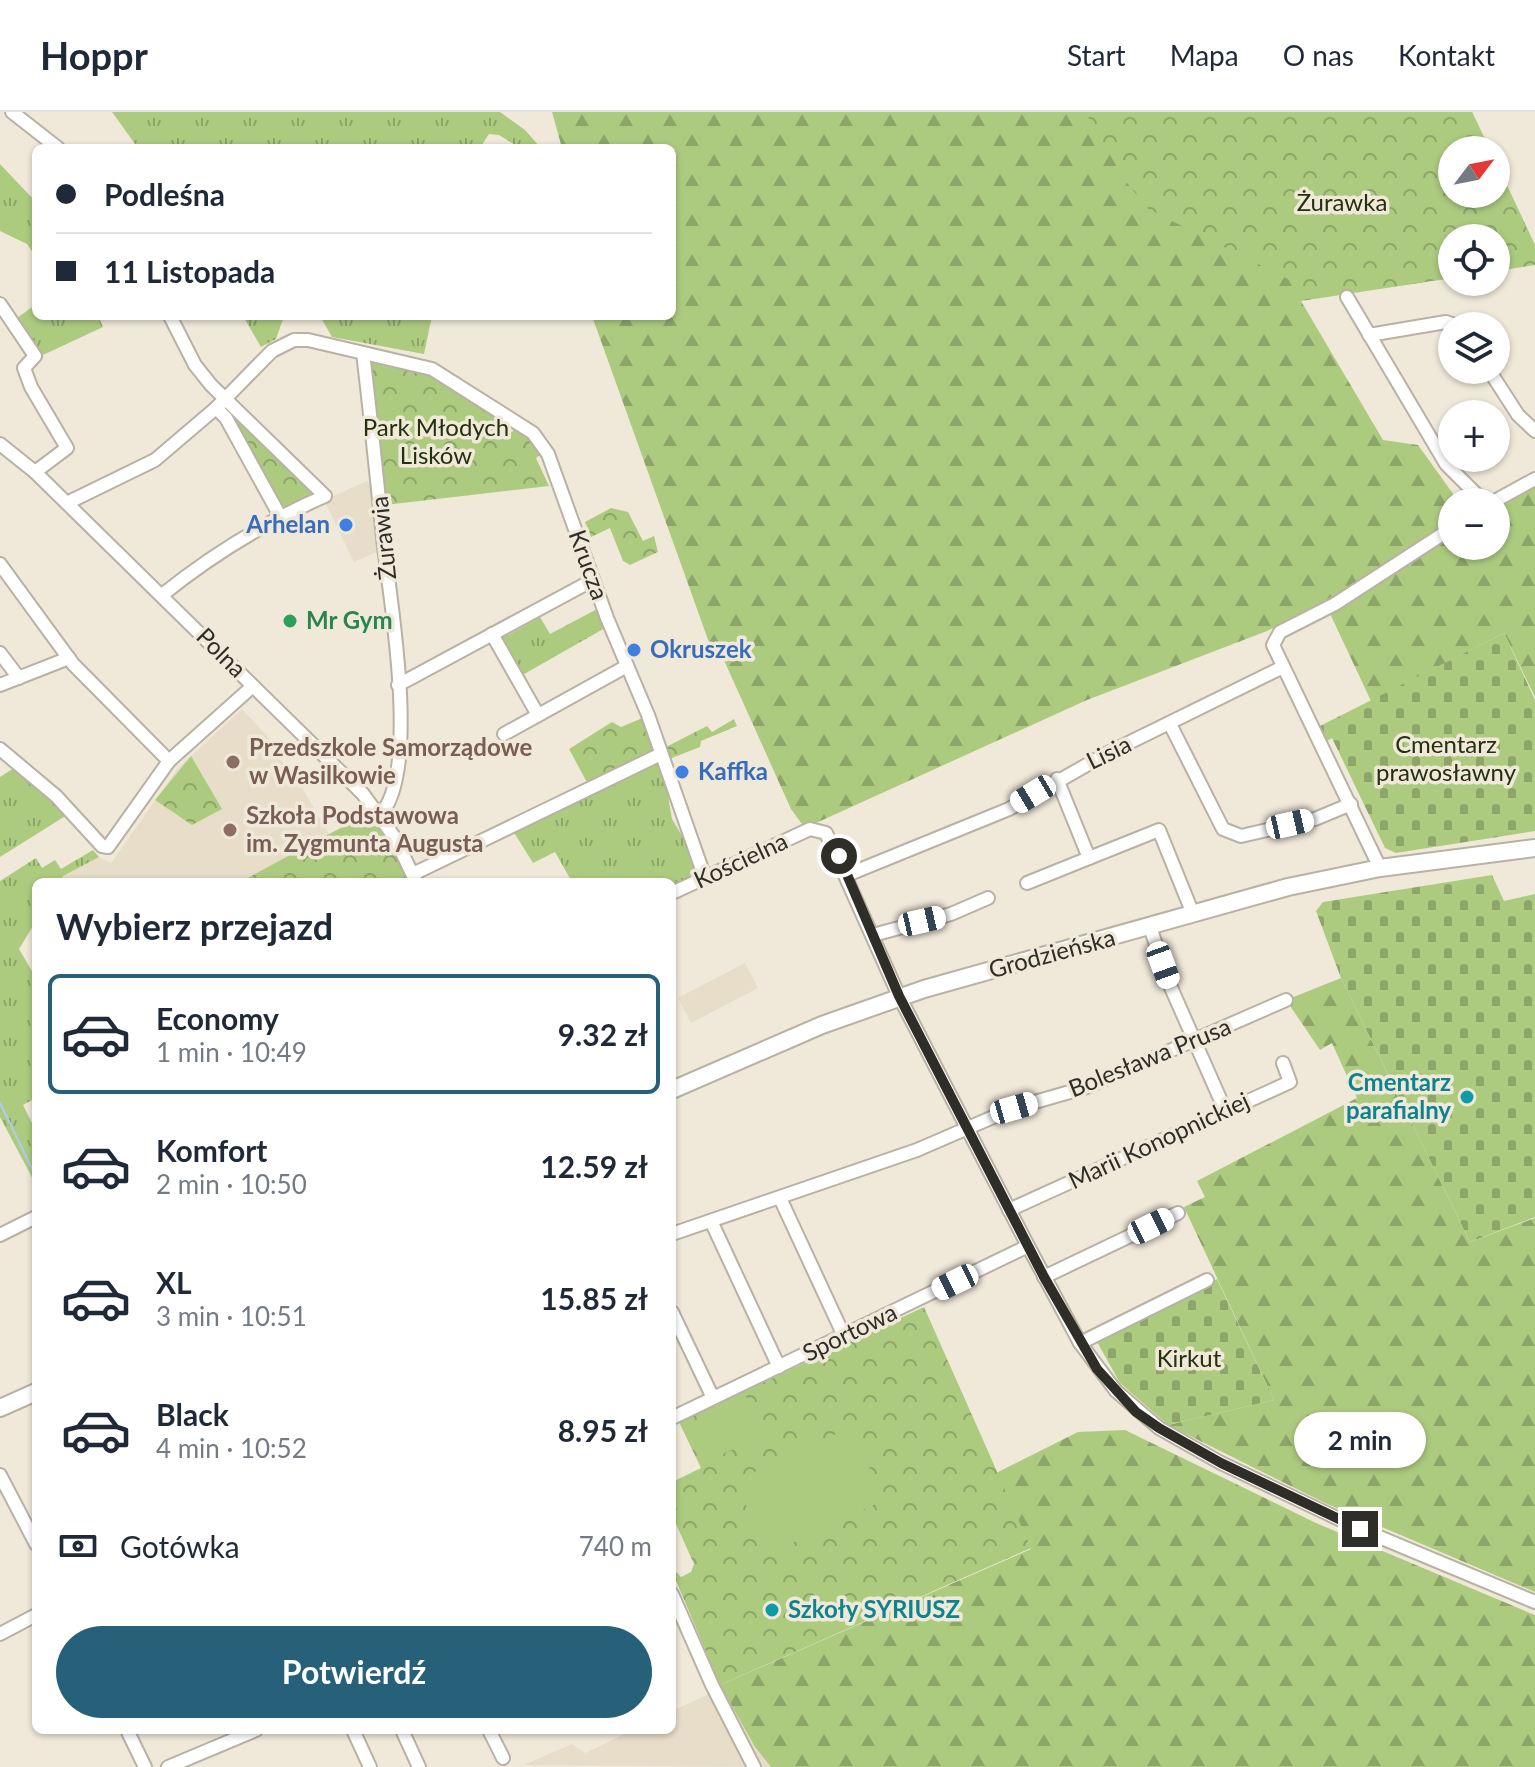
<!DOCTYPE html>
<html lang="pl">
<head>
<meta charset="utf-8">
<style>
  body { margin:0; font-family:Lato,sans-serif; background:#f6f6f7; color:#1f2937; height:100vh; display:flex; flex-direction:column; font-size:30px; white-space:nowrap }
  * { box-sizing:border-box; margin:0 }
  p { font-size:26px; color:#747a83 }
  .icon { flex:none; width:44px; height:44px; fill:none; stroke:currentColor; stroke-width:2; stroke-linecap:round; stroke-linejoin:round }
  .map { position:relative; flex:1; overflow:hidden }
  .side { position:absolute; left:32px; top:766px; width:644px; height:856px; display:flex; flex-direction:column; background:#fff; border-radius:12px; box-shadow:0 2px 6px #0004 }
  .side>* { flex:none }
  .top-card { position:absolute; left:32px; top:32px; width:644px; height:176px; border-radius:12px; box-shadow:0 2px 6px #0004; display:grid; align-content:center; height:176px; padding:0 24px; background:#fff }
  .needle { width:52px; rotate:58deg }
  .controls { position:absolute; left:1438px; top:24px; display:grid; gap:16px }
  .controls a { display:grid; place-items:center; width:72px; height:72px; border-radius:50%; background:#fff; box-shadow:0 2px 6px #0004; font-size:40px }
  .end { position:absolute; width:36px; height:36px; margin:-18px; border:10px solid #2f2d27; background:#fff; box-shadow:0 0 0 4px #fff }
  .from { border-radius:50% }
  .bubble { position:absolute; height:56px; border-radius:28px; background:#fff; box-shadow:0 2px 6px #0004; font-size:26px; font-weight:700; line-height:56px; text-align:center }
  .car { position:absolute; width:24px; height:48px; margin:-24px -12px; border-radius:10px; box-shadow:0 0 6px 2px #0007; background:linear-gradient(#fff 24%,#345 0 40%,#fff 0 76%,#345 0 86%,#fff 0) }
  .top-card b { display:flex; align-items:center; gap:28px; height:76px; font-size:30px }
  .top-card b+b { border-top:2px solid #e0e1e3 }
  .top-card i { width:20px; height:20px; background:#1f2937 }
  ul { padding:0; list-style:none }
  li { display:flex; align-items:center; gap:24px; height:120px; margin:0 16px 12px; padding:0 8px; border:4px solid transparent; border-radius:12px }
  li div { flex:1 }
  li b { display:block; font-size:30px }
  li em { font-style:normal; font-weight:700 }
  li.selected { border-color:#266179 }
  li>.icon { width:72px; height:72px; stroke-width:1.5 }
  h2 { padding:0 24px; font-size:36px; line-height:96px }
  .pay { display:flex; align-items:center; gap:20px; height:88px; padding:0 24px; font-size:30px }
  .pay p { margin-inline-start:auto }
  .cta { display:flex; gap:16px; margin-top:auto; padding:16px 24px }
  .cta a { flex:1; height:92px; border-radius:48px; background:#266179; color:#fff; font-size:32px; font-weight:700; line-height:92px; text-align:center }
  header { display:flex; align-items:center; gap:48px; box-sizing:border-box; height:112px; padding:0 40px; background:#fff; border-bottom:2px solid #e0e1e3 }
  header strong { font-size:38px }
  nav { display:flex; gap:44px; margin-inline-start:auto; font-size:28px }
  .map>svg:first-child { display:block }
  .built { fill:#e7ddc8 }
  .grass { fill:url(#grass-tufts) }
  .forest { fill:url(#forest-firs) }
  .cemetery { fill:url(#cemetery-stones) }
  .park { fill:url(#park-crowns) }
  .garden { fill:#adcb7f }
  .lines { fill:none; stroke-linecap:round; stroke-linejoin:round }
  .stream { stroke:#aacdf5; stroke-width:2 }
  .minor-casing { stroke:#b8b2a4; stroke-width:16 }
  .major-casing { stroke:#b8b2a4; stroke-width:20 }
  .minor { stroke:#fff; stroke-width:12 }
  .major { stroke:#fff; stroke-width:16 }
  .route { stroke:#2f2d27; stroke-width:10 }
  .shop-dot { fill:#3f7fe0; stroke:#f0e9da; stroke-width:3 }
  .leisure-dot { fill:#2e9e5b; stroke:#f0e9da; stroke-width:3 }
  .education-dot { fill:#8d6e63; stroke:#f0e9da; stroke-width:3 }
  .culture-dot { fill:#0f9aa8; stroke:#f0e9da; stroke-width:3 }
  .labels { text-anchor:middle; stroke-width:7; stroke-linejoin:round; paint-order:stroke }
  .park-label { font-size:24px; fill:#24300e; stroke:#f0e9da }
  .shop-label { font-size:24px; font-weight:bold; fill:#366cbe; stroke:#f0e9da; text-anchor:start }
  .street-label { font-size:24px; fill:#2f2d27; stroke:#f0e9da }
  .leisure-label { font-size:24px; font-weight:bold; fill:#27864d; stroke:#f0e9da; text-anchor:start }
  .education-label { font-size:24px; font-weight:bold; fill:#785e54; stroke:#f0e9da; text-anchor:start }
  .culture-label { font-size:24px; font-weight:bold; fill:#0d838f; stroke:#f0e9da; text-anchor:end }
</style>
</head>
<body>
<header>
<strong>Hoppr</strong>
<nav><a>Start</a><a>Mapa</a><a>O nas</a><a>Kontakt</a></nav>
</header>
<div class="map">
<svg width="1535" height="1655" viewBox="0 0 1535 1655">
  <defs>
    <pattern id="grass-tufts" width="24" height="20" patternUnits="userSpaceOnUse" patternTransform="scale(2)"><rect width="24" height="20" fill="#adcb7f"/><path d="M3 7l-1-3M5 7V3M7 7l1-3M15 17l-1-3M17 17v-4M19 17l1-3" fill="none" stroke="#8da568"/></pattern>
    <pattern id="forest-firs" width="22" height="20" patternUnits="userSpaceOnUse" patternTransform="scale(2)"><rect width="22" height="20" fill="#adcb7f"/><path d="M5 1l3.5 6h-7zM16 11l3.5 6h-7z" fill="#8da568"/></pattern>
    <pattern id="cemetery-stones" width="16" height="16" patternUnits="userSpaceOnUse" patternTransform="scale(2)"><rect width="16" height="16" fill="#adcb7f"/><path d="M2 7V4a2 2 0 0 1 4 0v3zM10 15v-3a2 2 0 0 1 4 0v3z" fill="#8da568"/></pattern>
    <pattern id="park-crowns" width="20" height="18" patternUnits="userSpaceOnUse" patternTransform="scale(2)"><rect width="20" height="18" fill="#adcb7f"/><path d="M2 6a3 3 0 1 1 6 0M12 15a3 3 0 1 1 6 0" fill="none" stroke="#8da568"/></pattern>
  </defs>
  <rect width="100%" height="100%" fill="#f0e9da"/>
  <!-- built -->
  <g class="built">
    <path d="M367,369L374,377L379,439L354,450L324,388Z"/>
    <path d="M242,597L269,626L288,660L292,658L330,724L240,770H60L63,764L99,745L111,751L178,656Z"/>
    <path d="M745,851L758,876L691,911L678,886Z"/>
    <path d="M722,1576L755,1635L771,1655L524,1653L572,1632L585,1641L633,1618H672V1599Z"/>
  </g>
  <!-- grass -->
  <g class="grass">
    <path d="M112,0H500L525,18L541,36H520L499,23L489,22L480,36H138Z"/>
    <path d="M0,52L36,90V145L27,132L0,119Z"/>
    <path d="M36,174V204H98L103,215L43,243L17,206L35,193Z"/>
    <path d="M243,204H284L276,227L261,235Z"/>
    <path d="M320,204H432L424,242L332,225Z"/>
    <path d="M599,496L605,516L519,565L500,523H508L540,505L550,522Z"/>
    <path d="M661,642L672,707L700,754L701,768L672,781V770H572L555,740L533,751L513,719Z"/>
    <path d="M14,656L67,703L0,745V665Z"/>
    <path d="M93,738L99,745L63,764L60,770H36V809L19,837L36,866V986L23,993L36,1019V1073L0,1005V769L36,746L42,756L55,748L61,757Z"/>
  </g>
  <!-- forest -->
  <g class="forest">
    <path d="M552,0H1472L1490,38H1452V82H1496V50L1535,133V153L1496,126H1452V166L1301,189L1383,328L1418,333L1459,390H1452V434H1496V396L1535,374V585L1504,521L1371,589L1325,491L1267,519L1087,588L805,716L791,697L718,535L711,536L592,204H672V36H562Z"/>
    <path d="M1341,866L1470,1130L1535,1106V1480L1325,1391L1168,1313L1274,1288L1184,1095L1205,1085L1197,1069L1357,986L1332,931L1320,938L1286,888Z"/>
    <path d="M1125,1318L1316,1411L1535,1503V1655H771L755,1635L720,1573L1031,1437L996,1361L1078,1320Z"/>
  </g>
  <!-- cemetery -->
  <g class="cemetery">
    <path d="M1504,521L1535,588V719L1396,741L1385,736L1332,626L1327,629L1320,614Z"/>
    <path d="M1492,763L1504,789L1535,782V1105L1470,1130L1341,866L1316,799L1323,790Z"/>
    <path d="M1217,1167L1274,1288L1168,1313L1120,1271L1096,1228Z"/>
  </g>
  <!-- park -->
  <g class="park">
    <path d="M1085,0H1472L1490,38H1452V82H1496V51L1535,134V153L1496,159V126H1452V166L1300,188L1288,167L1148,97L1124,67Z"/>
    <path d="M371,247L427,259L497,303L495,308L512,320L516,315L536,329L543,341L536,346L549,374L385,393Z"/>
    <path d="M227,294L321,383L281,402L223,295Z"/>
    <path d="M611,396L628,400L643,429L654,424L658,440L630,453L623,449L610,416L591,425L585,410Z"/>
    <path d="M645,605L655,640L590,676L569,637L612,610L621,615Z"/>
    <path d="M734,607L737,614L701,629L700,635L669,647L666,635L707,614L712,620Z"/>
    <path d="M191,644L222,697L192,713L155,688Z"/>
    <path d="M370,700L410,770H240Z"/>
    <path d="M924,1195L1031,1436L720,1573L672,1459V1455L681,1465L691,1460L694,1452L672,1403V1370L701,1356L679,1310Z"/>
  </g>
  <!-- garden -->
  <g class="garden">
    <path d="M746,1284L765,1322L704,1351L686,1313Z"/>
    <path d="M851,1315L884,1388L769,1442L735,1369Z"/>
  </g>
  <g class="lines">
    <!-- stream -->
    <path class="stream" d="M0,991L36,1065"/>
    <defs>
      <g id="minor">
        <path d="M12,0L58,36"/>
        <path d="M1347,185L1446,352L1484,390"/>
        <path d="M0,192L35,244L24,256L31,275L67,336L35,360"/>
        <path d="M1369,223L1446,210L1458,214"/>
        <path d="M363,241C371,306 377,370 384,435C391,492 420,661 380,703"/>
        <path d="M1489,258L1518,303L1535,319"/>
        <path d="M216,296L226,306L280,404"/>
        <path d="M0,332L35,360L363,682L395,726L416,770"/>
        <path d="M1493,390L1535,367"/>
        <path d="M67,391L155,348L216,296L272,239L294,228H308L432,257L533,321L548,342L607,506L648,603L705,766"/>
        <path d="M0,452L73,552L169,649"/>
        <path d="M162,483C213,442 265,410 325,384L211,273L195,253L170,204"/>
        <path d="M492,522L538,603"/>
        <path d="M0,541L19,566"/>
        <path d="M0,573L69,546"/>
        <path d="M398,573L593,468"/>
        <path d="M1170,612L1223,717L1241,724L1315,707L1351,692"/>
        <path d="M504,622L627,554"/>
        <path d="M0,637L56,684L102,734L108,735L169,649L253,574"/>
        <path d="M1057,667L1089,746L1159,718L1193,802"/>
        <path d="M1380,756L1273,533L1280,520L1335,492L1452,416"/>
        <path d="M413,762L661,642"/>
        <path d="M847,763L1009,697L1106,642L1283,555"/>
        <path d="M1027,771L1089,746"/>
        <path d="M672,781L810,717L826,721L899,884L1028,1134L1080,1231L1116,1279L1159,1316L1221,1351L1360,1417L1535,1490"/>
        <path d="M1150,815L1169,871L1225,998"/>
        <path d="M873,823L951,802L988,786"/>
        <path d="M780,1086L844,1224"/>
        <path d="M1009,1098L1290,970L1283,951"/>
        <path d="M711,1109L779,1255"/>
        <path d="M672,1122L917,1038L1014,996L1087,975L1286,888"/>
        <path d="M0,1123L36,1105"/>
        <path d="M1044,1165L1178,1101"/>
        <path d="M672,1200L713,1286"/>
        <path d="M1080,1231L1207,1168"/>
        <path d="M672,1306L1028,1134"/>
        <path d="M0,1363L36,1432"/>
        <path d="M672,1482L712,1573L754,1655"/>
        <path d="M0,1522L36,1503"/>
        <path d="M127,1618L145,1655"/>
        <path d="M353,1618L370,1655"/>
        <path d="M402,1618L419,1655"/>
        <path d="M489,1618L503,1646"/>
        <path d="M168,1655L256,1618"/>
      </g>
      <g id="major">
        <path d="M672,978L822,913L924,877L1288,775L1380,756L1535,736"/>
        <path d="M0,1296L36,1280"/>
      </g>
    </defs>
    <!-- minor casing -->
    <use href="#minor" class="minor-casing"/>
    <!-- major casing -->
    <use href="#major" class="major-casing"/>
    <!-- minor -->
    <use href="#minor" class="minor"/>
    <!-- major -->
    <use href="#major" class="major"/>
  </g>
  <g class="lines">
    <!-- route -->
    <path class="route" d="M839,744L899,884L1044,1165L1097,1257L1136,1300L1159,1316L1221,1351L1360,1417"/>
  </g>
  <!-- markers -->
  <g class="shop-dot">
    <circle cx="346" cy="413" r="8"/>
    <circle cx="634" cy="538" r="8"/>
    <circle cx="682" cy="660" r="8"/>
  </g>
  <circle class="leisure-dot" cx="290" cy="509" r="8"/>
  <g class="education-dot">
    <circle cx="233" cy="650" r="8"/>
    <circle cx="230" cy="718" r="8"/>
  </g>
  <g class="culture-dot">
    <circle cx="1467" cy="985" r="8"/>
    <circle cx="772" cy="1498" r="8"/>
  </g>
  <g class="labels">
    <!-- park labels -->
    <g class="park-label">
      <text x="1342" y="99">Żurawka</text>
      <text x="436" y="324">Park Młodych<tspan x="436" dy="28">Lisków</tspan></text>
      <text x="1446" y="641">Cmentarz<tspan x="1446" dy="28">prawosławny</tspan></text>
      <text x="1189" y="1255">Kirkut</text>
    </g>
    <!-- shop labels -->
    <g class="shop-label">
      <text x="330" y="421" text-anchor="end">Arhelan</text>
      <text x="650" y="546">Okruszek</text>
      <text x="698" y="668">Kaffka</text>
    </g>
    <!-- street labels -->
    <g class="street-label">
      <text transform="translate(384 426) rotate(-96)" y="8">Żurawia</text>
      <text transform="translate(588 453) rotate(70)" y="8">Krucza</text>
      <text transform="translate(221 541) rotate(45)" y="8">Polna</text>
      <text transform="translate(1109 641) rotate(-26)" y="8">Lisia</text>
      <text transform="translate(741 749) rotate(-25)" y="8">Kościelna</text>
      <text transform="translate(1052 842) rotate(-15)" y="8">Grodzieńska</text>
      <text transform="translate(1150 946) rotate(-22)" y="8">Bolesława Prusa</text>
      <text transform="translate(1159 1029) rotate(-25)" y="8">Marii Konopnickiej</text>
      <text transform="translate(850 1221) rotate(-26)" y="8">Sportowa</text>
    </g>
    <!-- leisure labels -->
    <g class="leisure-label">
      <text x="306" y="517">Mr Gym</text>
    </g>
    <!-- education labels -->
    <g class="education-label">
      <text x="249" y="644">Przedszkole Samorządowe<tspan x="249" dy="28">w Wasilkowie</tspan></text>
      <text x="246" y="712">Szkoła Podstawowa<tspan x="246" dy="28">im. Zygmunta Augusta</tspan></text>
    </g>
    <!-- culture labels -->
    <g class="culture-label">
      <text x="1451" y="979">Cmentarz<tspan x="1451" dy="28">parafialny</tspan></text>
      <text x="788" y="1506" text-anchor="start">Szkoły SYRIUSZ</text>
    </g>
  </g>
</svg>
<div class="controls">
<a><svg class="needle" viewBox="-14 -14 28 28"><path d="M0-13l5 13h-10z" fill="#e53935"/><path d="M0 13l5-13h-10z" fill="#747a83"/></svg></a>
<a><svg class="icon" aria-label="locate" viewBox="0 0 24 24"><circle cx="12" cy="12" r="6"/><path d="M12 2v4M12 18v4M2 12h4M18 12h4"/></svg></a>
<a><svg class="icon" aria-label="layers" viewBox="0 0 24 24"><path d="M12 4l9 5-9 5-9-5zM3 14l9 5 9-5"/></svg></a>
<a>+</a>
<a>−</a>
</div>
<i class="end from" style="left:839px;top:744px"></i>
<i class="end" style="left:1360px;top:1417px"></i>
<div class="bubble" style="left:1294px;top:1300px;width:132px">2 min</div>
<i class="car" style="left:1033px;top:682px;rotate:239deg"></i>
<i class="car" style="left:1290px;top:712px;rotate:77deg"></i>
<i class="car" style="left:922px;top:809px;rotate:77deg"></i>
<i class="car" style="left:1163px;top:853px;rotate:160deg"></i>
<i class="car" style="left:1014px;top:996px;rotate:74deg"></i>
<i class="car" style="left:1151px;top:1114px;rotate:64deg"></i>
<i class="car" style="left:955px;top:1170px;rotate:244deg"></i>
<div class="top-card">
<b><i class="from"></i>Podleśna</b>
<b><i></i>11 Listopada</b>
</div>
<section class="side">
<h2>Wybierz przejazd</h2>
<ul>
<li class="selected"><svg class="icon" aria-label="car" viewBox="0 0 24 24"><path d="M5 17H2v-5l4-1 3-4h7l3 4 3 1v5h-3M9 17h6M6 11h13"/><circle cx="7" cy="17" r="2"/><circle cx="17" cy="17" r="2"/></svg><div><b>Economy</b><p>1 min · 10:49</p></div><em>9.32 zł</em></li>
<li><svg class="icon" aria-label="car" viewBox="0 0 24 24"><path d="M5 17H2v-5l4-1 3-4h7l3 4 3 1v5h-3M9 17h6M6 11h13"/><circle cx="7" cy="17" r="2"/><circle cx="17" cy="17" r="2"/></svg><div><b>Komfort</b><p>2 min · 10:50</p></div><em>12.59 zł</em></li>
<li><svg class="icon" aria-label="car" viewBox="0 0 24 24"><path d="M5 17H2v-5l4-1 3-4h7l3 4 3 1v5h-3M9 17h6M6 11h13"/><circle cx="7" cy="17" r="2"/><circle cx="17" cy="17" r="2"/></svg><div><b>XL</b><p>3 min · 10:51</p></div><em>15.85 zł</em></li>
<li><svg class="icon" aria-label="car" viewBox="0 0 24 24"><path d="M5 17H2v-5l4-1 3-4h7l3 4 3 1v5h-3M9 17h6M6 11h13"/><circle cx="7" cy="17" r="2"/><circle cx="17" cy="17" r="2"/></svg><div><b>Black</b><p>4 min · 10:52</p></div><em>8.95 zł</em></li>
</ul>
<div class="pay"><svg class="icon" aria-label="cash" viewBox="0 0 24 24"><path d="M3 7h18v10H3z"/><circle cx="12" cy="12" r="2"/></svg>Gotówka<p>740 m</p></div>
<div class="cta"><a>Potwierdź</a></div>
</section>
</div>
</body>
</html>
